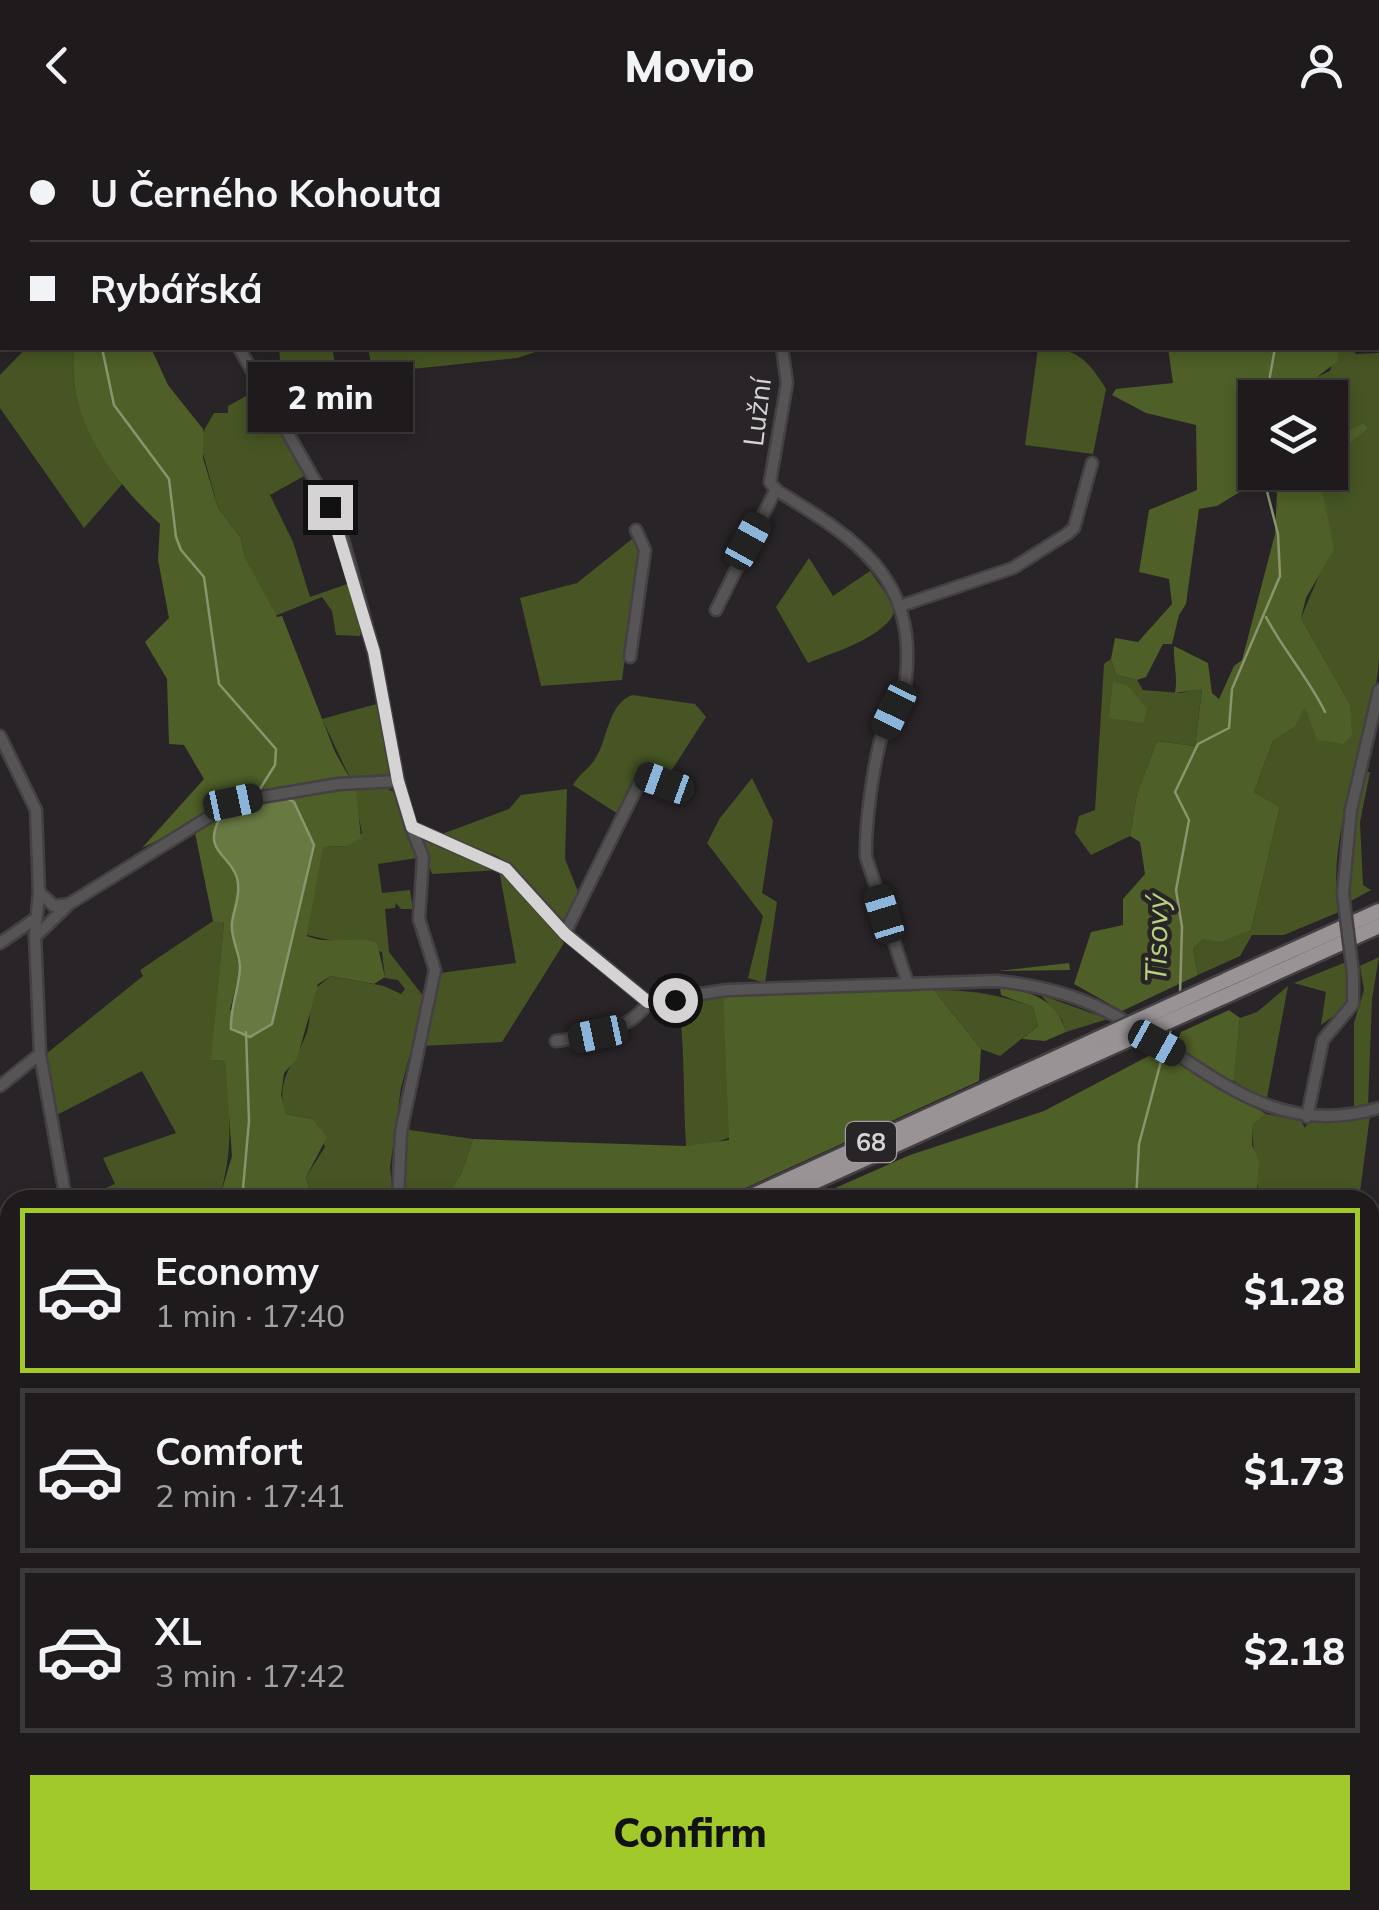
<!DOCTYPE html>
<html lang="en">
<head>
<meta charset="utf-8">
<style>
  body { margin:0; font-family:Mulish,sans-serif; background:#272426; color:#f1f3f6; height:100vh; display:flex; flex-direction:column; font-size:38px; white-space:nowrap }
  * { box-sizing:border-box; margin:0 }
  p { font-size:32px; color:#a1a1a4 }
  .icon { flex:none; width:55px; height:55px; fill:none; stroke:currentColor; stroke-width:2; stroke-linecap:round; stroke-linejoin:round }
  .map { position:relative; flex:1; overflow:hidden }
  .sheet { position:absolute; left:0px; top:1060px; width:1380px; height:720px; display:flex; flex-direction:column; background:#1f1b1d; border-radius:30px 30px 0 0; box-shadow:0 5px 15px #0003,0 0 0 2px #3c393b }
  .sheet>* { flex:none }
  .top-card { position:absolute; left:0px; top:0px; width:1380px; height:220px; box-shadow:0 5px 15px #0003,0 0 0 2px #3c393b; display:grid; align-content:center; height:220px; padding:0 30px; background:#1f1b1d }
  .tools { position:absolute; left:1238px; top:250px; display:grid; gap:20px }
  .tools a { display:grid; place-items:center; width:110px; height:110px; border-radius:0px; background:#1f1b1d; box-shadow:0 5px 15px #0003,0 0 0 2px #3c393b; font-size:50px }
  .end { position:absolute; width:45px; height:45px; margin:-22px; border:12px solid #d6d3d4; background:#111; box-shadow:0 0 0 5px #111 }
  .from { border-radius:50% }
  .bubble { position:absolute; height:70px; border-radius:0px; background:#1f1b1d; box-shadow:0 5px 15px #0003,0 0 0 2px #3c393b; font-size:32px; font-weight:800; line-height:70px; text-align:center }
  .car { position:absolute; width:30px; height:60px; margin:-30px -15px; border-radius:12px; box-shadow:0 0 8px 2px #0007; background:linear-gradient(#222 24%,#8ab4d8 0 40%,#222 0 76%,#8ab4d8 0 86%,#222 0) }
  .top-card b { display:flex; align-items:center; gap:35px; height:95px; font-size:38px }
  .top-card b+b { border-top:2px solid #3c393b }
  .top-card i { width:25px; height:25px; background:#f1f3f6 }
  ul { padding:18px 0 0; list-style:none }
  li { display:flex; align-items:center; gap:30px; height:165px; margin:0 20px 15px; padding:0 10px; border:5px solid #3c393b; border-radius:0px }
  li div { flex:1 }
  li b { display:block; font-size:38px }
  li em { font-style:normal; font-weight:800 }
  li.current { border-color:#a1c92a }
  li>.icon { width:90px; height:90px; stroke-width:1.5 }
  .primary-button { display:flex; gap:20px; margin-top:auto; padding:20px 30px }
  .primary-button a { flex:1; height:115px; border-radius:0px; background:#a1c92a; color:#111; font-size:40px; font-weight:800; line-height:115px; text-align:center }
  header { display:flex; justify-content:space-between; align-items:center; height:130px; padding:0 30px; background:#1f1b1d; font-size:45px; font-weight:800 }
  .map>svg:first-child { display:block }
  .green { fill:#465523 }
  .forest { fill:#4e5f27; fill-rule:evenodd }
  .water { fill:#687a42; stroke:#89956e; stroke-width:2.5 }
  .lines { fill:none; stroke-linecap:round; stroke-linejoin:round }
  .stream { stroke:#89956e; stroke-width:2.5 }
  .minor-casing { stroke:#454043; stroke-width:15 }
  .highway-casing { stroke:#454043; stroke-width:19 }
  .minor { stroke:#565455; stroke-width:10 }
  .highway { stroke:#999395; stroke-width:14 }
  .minor-bridge-casing { stroke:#454043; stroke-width:15; stroke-linecap:butt }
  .highway-bridge-casing { stroke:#454043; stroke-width:19; stroke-linecap:butt }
  .minor-bridge { stroke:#565455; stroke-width:10 }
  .highway-bridge { stroke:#999395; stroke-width:14 }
  .route { stroke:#d6d3d4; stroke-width:12 }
  .labels { text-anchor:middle; stroke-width:9; stroke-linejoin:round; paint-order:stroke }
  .shield { fill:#292427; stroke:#a29ea0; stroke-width:2.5 }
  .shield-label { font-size:25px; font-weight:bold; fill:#d6d3d4 }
  .street-label { font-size:28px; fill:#d6d3d4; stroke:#292427 }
  .water-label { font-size:30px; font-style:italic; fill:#b7d37f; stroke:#292427 }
</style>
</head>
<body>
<header><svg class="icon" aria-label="back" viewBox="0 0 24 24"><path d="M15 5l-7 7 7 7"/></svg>Movio<svg class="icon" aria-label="person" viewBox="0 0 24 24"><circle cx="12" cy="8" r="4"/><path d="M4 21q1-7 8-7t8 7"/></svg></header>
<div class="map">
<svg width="1379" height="1780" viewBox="0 0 1379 1780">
  <rect width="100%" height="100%" fill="#292427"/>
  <!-- green -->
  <g class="green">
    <path d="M26,218H70L74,222C68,276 94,309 124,352L84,398L0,278V245Z"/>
    <path d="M279,218H332L337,244L287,255L282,251Z"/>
    <path d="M368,218H545V219L517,228L373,243Z"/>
    <path d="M1038,218C1075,217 1087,228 1106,259L1093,324L1025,315Z"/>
    <path d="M1337,218H1351L1356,224L1379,223C1379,324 1379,427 1379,528C1374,613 1324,697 1339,782L1284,805H1252L1240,826L1198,845L1193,819L1203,809L1251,800L1280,677L1254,662L1273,611L1295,597L1305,576L1350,574L1301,488L1332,414L1322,357L1324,343L1330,342V330L1367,298L1363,293L1330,309V268L1316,267L1317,247L1330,241Z"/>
    <path d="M255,261L306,345L270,365L293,412L310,467L350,453L363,496L360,506L336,505L332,481L322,467L275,486L245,427L241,408L218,378L199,309L214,283H228V276Z"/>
    <path d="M632,409L640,415L622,550L541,556L520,468L577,453Z"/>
    <path d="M809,428L833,466L870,441L896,478C888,507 834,522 808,533L776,477Z"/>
    <path d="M1111,529L1116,545L1137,550L1143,560L1181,563L1202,558L1195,616L1157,611L1137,663L1130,706L1091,725L1075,703L1079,686L1095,680L1104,534Z"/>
    <path d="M632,565L695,574L706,587L666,649L641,636L618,684L573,655C579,644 589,639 595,629C608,610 607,575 632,565Z"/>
    <path d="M380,573L392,646L351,650L322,589Z"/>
    <path d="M1366,642H1370L1360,692L1363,755L1371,760L1351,771V713Z"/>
    <path d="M752,648L773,691L762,763L777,772L765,853L748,848L763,786L707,713L720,688Z"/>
    <path d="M360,656H382L394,662L418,722L417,728L378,734L382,763L410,760L413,779H401L396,773L395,778L385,779L389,822L424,867L423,874L401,958L390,1038L394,1070H312L306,1047L325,1017L312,989L286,984C273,951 297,931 307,902C311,890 309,874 312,861L331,846L384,856L401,864L405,859L398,850L385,848L382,822L307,805L322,717L347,716L362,703L354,664Z"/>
    <path d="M567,659L565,729L579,764L562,792L499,727L442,704L509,679L521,665Z"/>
    <path d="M419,707L498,737L564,813L502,912L422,916L440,843L516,833L499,740L432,744Z"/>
    <path d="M213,791H224L212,930L225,931C230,984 234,1018 219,1070H78L115,1054L103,1028L176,1003L142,941L53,987L46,924L143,846L140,840Z"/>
    <path d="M1379,827L1372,869L1368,977L1354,982V893L1364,860L1360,836Z"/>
    <path d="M1346,832L1349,858L1345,878L1321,895L1326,862L1294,853Z"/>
    <path d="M1288,856L1266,973L1233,950L1240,888L1257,882Z"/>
    <path d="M934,860C971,860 998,864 1033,877L1038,896L1000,926L981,919Z"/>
    <path d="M723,865L731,1007L709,1015L686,1016C683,968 685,922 679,874Z"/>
    <path d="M1041,865L1108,889L1066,902L1062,890Z"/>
    <path d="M1266,984L1301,991L1305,998L1308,992L1370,985L1359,1070L1261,1067C1256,1060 1252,1006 1253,995Z"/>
    <path d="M403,999L473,1009L462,1042L444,1070H402Z"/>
    <path d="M10,1214V1394L0,1398V1222Z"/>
    <path d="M0,1474L10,1483V1526L0,1530Z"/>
  </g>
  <!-- forest -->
  <g class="forest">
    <path d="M1169,0H1349L1169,2Z"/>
    <path d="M70,218H151L168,255L203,299V328L218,378L241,408L245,427L277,487L282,486L335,622L356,659L361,708L347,716L323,717L307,806C330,816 355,804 377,813L385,847L374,854L331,846L318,854L297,929L284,943L281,965L286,984L312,989L327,1007L306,1047L312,1070H219L232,1026L225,931L211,930L224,792L213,791L195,703L183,698L142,718L204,649L184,615L169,614L167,549L145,512L169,488L158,430L160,394C114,352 66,288 74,222ZM285,669L314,715L272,894L230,880L240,841L231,797L237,772V746L228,732L255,673Z"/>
    <path d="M1168,218L1338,219V231L1317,247L1316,267L1255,268V342L1324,343L1322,357L1334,419L1306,468L1301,488L1350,574L1352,605L1344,614L1317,610L1305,577L1295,597L1273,611L1254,662L1280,677L1251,800L1220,812L1203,809L1193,819L1198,845L1122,881L1074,854L1091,802L1123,795V769L1145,744L1140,712L1130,706L1137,663L1157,611L1195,616L1202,559L1175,563C1178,545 1173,533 1174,516L1208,533L1212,563L1219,569L1234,536L1242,530L1275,404L1277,363L1259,350L1217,376L1199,379L1186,474L1179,485L1172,514H1163L1146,547L1137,550L1116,545L1111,529L1115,508L1138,512L1172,474L1169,449L1139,442L1149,380L1197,360L1196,295L1146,283L1112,265L1116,259L1173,253Z"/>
    <path d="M1363,293L1368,298L1330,330V309Z"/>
    <path d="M1113,551L1128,556L1147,579L1143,593L1109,588Z"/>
    <path d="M1069,833L1070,840L998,841Z"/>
    <path d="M1000,858C1032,861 1056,869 1066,902L1045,911L1022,909L1038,896L1033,877L1001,865Z"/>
    <path d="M823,860H934L981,919L979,951L719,1070H444L462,1042L473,1009L686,1016L729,1010L723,865Z"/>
    <path d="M1229,880L1240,888L1232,964L1266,984L1253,995L1252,1015L1259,1031L1257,1061L1265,1070H808L910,1025L1044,981L1177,911L1181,902Z"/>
    <path d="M1370,1122L1379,1125V1780H0V1530L10,1526V1770H1370Z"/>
  </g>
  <!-- water -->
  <path class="water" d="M286,668L294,672L314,715L272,894L250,907L231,899C230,877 239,859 240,838C240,823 230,807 232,793C234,778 241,764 237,748C231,726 205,722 217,694C227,671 264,671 286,668Z"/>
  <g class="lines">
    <!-- stream -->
    <g class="stream">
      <path d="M1266,2V0"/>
      <path d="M0,84L2,86"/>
      <path d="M102,218L114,275L169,349L176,407L181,420L204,447L219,554L276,619L275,635L258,662"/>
      <path d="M1266,268L1275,218"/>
      <path d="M1266,487C1283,520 1308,547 1325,582"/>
      <path d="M1180,864L1182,797L1176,760L1189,690L1175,662L1198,614L1229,598L1232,559L1280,446L1278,404L1262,342"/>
      <path d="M1167,912L1172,896"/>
      <path d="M242,1070L249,991L246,902"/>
      <path d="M1136,1070L1139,1014L1164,920"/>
      <path d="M0,1470L10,1479"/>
      <path d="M999,1780L1002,1770"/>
    </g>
    <defs>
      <g id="minor">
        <path d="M2,0L5,2"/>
        <path d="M102,2V0"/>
        <path d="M710,2V0"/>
        <path d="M239,218L330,377L342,406L374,523L398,651L411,697L507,739L565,803L648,872L727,860L997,851C1036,855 1072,863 1108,882C1201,930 1265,1012 1379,978"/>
        <path d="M782,218L787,253L770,352L776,360C853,407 917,445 906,548C904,568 888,585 882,605C873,635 865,695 866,727L908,854"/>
        <path d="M903,475L1013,438L1067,404L1074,398L1092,333"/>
        <path d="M716,480L776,359"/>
        <path d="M630,527L645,420L636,400"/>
        <path d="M0,606L36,680L39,762L35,805L40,924L66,1070"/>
        <path d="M39,762L54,776L69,774L233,672L338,654L398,651"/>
        <path d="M1343,764L1351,680L1379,560"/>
        <path d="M565,803L643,645L686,661"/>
        <path d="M35,807L68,775"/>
        <path d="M0,813L35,789"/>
        <path d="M556,911C586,907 632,901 648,872"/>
        <path d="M0,956L40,924"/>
        <path d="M1307,987L1323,910L1353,874V843"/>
        <path d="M398,1070L401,1002L435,840L419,789L423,727L411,697"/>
      </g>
      <g id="highway">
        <path d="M1226,850L1379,781"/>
        <path d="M1232,863L1379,796"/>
        <path d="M743,1070L1040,935"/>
        <path d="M775,1070L1045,947"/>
        <path d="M0,1423L10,1418"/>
        <path d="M0,1438L10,1433"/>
      </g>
    </defs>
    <!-- minor casing -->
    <use href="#minor" class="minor-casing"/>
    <!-- highway casing -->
    <use href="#highway" class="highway-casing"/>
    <!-- minor -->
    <use href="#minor" class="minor"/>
    <!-- highway -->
    <use href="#highway" class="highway"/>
    <defs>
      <path id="minor-bridge" d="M1343,764L1353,843"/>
      <g id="highway-bridge">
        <path d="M1040,935L1226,850"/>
        <path d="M1045,947L1232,863"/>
      </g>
    </defs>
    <!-- minor-bridge casing -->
    <use href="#minor-bridge" class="minor-bridge-casing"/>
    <!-- highway-bridge casing -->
    <use href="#highway-bridge" class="highway-bridge-casing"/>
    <!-- minor-bridge -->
    <use href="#minor-bridge" class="minor-bridge"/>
    <!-- highway-bridge -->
    <use href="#highway-bridge" class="highway-bridge"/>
  </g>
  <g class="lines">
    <!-- route -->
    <path class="route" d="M330,377L374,522L398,651L412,697L506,739L565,804L648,872L675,870"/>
  </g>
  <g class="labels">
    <!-- shield labels -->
    <rect class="shield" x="846" y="992" width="50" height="40" rx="8"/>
    <g class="shield-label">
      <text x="871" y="1021">68</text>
    </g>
    <!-- street labels -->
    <g class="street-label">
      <text transform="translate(757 282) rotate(-83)" y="10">Lužní</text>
    </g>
    <!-- water labels -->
    <g class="water-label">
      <text transform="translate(1157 808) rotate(-89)" y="10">Tisový</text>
    </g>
  </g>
</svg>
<div class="tools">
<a><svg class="icon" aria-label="layers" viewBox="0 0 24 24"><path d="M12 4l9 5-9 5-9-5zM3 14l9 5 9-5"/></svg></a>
</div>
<i class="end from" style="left:675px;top:870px"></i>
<i class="end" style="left:330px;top:377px"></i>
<div class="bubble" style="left:248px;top:232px;width:165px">2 min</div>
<i class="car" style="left:748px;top:411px;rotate:29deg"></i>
<i class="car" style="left:894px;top:580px;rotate:206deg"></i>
<i class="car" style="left:664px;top:653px;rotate:290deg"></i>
<i class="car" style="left:233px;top:672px;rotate:78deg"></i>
<i class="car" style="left:884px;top:784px;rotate:343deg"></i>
<i class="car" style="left:598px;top:904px;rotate:258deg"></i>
<i class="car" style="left:1157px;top:913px;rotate:119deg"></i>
<div class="top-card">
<b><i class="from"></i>U Černého Kohouta</b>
<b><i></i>Rybářská</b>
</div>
<section class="sheet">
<ul>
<li class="current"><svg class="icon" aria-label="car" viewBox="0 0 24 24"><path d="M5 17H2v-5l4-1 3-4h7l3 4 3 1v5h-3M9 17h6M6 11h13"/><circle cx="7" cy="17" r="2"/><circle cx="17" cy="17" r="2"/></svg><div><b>Economy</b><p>1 min · 17:40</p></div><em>$1.28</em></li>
<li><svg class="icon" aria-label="car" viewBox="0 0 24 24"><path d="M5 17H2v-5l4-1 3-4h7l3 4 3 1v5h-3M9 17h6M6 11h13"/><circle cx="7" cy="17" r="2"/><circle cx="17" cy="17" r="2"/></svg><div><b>Comfort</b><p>2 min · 17:41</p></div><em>$1.73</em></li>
<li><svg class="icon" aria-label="car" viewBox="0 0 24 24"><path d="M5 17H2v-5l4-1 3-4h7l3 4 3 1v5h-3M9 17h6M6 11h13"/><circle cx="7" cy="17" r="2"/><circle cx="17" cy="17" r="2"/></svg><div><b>XL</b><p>3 min · 17:42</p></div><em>$2.18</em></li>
</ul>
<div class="primary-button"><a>Confirm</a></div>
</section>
</div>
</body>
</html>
